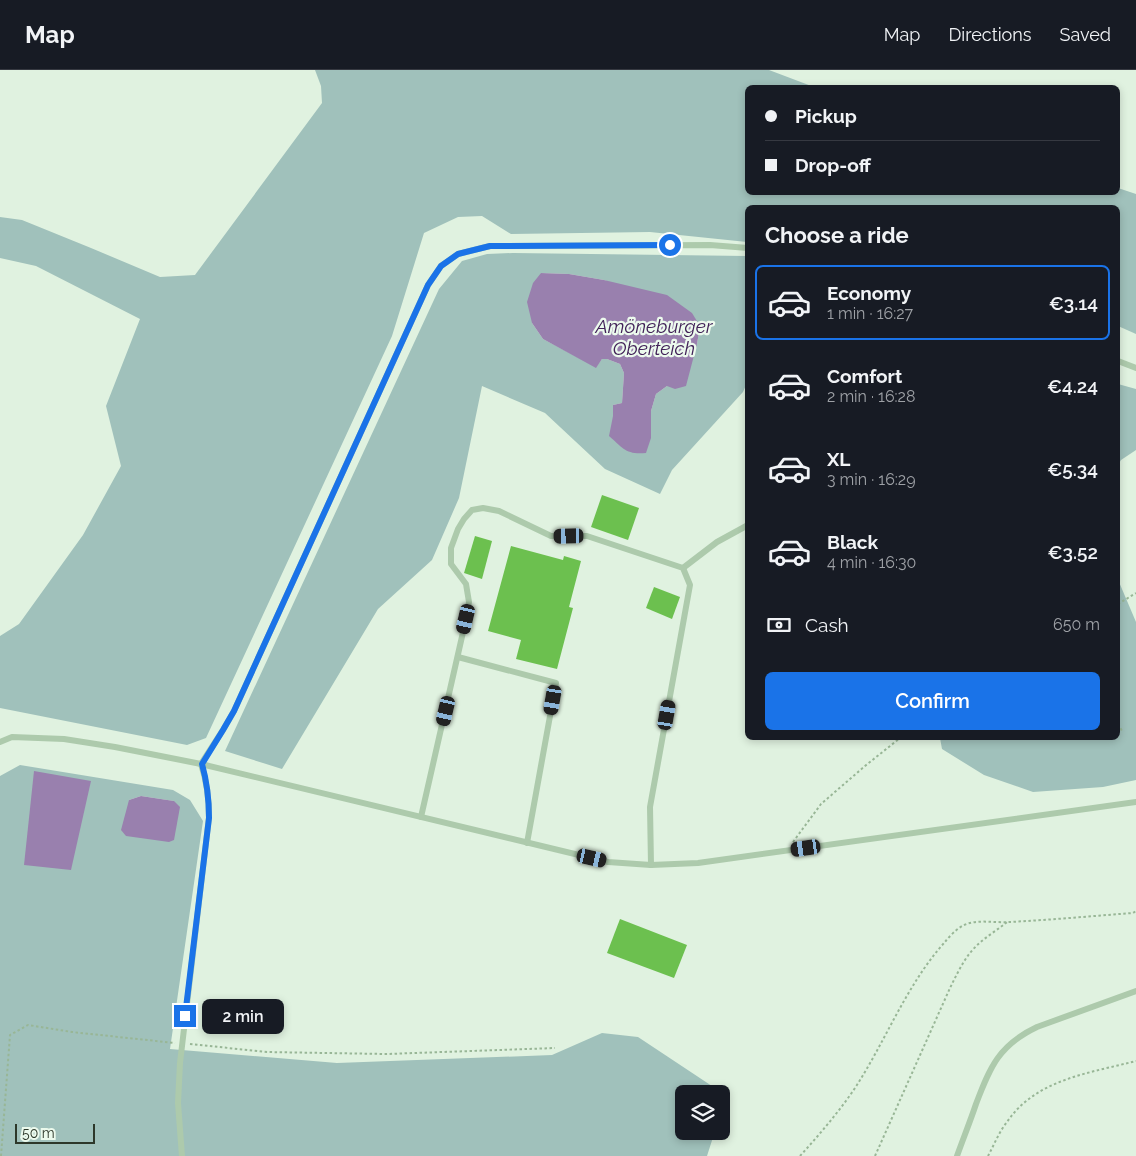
<!DOCTYPE html>
<html lang="en">
<head>
<meta charset="utf-8">
<style>
  body { margin:0; font-family:Raleway,sans-serif; background:#20242c; color:#f1f3f6; height:100vh; display:flex; flex-direction:column; font-size:19px; white-space:nowrap }
  * { box-sizing:border-box; margin:0 }
  p { font-size:16px; color:#9ea1a6 }
  .icon { flex:none; width:28px; height:28px; fill:none; stroke:currentColor; stroke-width:2; stroke-linecap:round; stroke-linejoin:round }
  .map { position:relative; flex:1; overflow:hidden }
  .panel { position:absolute; left:745px; top:135px; width:375px; height:535px; display:flex; flex-direction:column; background:#171b24; border-radius:8px; box-shadow:0 2px 8px #0003 }
  .panel>* { flex:none }
  .guide { position:absolute; left:745px; top:15px; width:375px; height:110px; border-radius:8px; box-shadow:0 2px 8px #0003; display:grid; align-content:center; height:110px; padding:0 20px; background:#171b24 }
  .tools { position:absolute; left:675px; top:1015px; display:grid; gap:10px }
  .tools a { display:grid; place-items:center; width:55px; height:55px; border-radius:8px; background:#171b24; box-shadow:0 2px 8px #0003; font-size:25px }
  .scale { position:absolute; left:15px; bottom:12px; width:80px; box-sizing:border-box; padding-left:5px; border:2px solid #2d382a; border-top:0; font-size:14px; line-height:18px; white-space:nowrap; color:#2d382a; -webkit-text-stroke:4px #ecfaed; paint-order:stroke }
  .end { position:absolute; width:22px; height:22px; margin:-11px; border:6px solid #1a73e8; background:#fff; box-shadow:0 0 0 2px #fff }
  .from { border-radius:50% }
  .bubble { position:absolute; height:35px; border-radius:8px; background:#171b24; box-shadow:0 2px 8px #0003; font-size:16px; font-weight:600; line-height:35px; text-align:center }
  .car { position:absolute; width:15px; height:30px; margin:-15px -8px; border-radius:6px; box-shadow:0 0 4px 1px #0007; background:linear-gradient(#222 24%,#8ab4d8 0 40%,#222 0 76%,#8ab4d8 0 86%,#222 0) }
  .guide b { display:flex; align-items:center; gap:18px; height:48px; font-size:19px }
  .guide b+b { border-top:1px solid #363941 }
  .guide i { width:12px; height:12px; background:#f1f3f6 }
  ul { padding:0; list-style:none }
  li { display:flex; align-items:center; gap:15px; height:75px; margin:0 10px 8px; padding:0 10px; border:2px solid transparent; border-radius:8px }
  li div { flex:1 }
  li b { display:block; font-size:19px }
  li em { font-style:normal; font-weight:600 }
  li.current { border-color:#1a73e8 }
  li>.icon { width:45px; height:45px; stroke-width:1.5 }
  h2 { padding:0 20px; font-size:22px; line-height:60px }
  .pay { display:flex; align-items:center; gap:12px; height:55px; padding:0 20px; font-size:19px }
  .pay p { margin-inline-start:auto }
  .action { display:flex; gap:10px; margin-top:auto; padding:10px 20px }
  .action a { flex:1; height:58px; border-radius:8px; background:#1a73e8; color:#fff; font-size:20px; font-weight:600; line-height:58px; text-align:center }
  header { display:flex; align-items:center; gap:30px; box-sizing:border-box; height:70px; padding:0 25px; background:#171b24; border-bottom:1px solid #363941 }
  header strong { font-size:24px }
  nav { display:flex; gap:28px; margin-inline-start:auto; font-size:18px }
  .map>svg:first-child { display:block }
  .green { fill:#a0c1bb; fill-rule:evenodd }
  .water { fill:#9980ae }
  .building { fill:#6cc04f }
  .lines { fill:none; stroke-linecap:round; stroke-linejoin:round }
  .path { stroke:#98b696; stroke-width:2; stroke-dasharray:2.5 2.5; stroke-linecap:butt }
  .lane { stroke:#adcaac; stroke-width:6 }
  .route { stroke:#1a73e8; stroke-width:6 }
  .labels { text-anchor:middle; stroke-width:4.5; stroke-linejoin:round; paint-order:stroke }
  .water-label { font-size:19px; font-style:italic; fill:#412158; stroke:#ecfaed }
</style>
</head>
<body>
<header>
<strong>Map</strong>
<nav><a>Map</a><a>Directions</a><a>Saved</a></nav>
</header>
<div class="map">
<svg width="1136" height="1086" viewBox="0 0 1136 1086">
  <rect width="100%" height="100%" fill="#e0f2e0"/>
  <!-- green -->
  <g class="green">
    <path d="M315,0H769L814,17L748,18V122H1118V118L1136,124V264L1118,256V138H748L747,172L650,162L511,164L482,146L458,147L424,163L392,266L206,668L187,675L0,638V566L19,554L83,465L121,396L106,336L140,249L36,196L0,188V147L22,150L91,178L160,207L195,205L322,33L321,16Z"/>
    <path d="M513,183L747,186V313L743,322L672,400L660,424L605,399L545,343L482,316L459,428L432,490L378,539L282,699L225,681L439,219L462,191L487,184ZM541,203L569,204L604,210L691,243L700,256L697,274L667,316L656,324L651,341V368L613,346V335L622,333L624,303L620,294L607,289H602L596,297L543,269L532,253Z"/>
    <path d="M1118,314L1136,319V380L1121,390L1118,395Z"/>
    <path d="M1118,494L1119,512L1136,552V710L1103,717L1033,722L984,705L942,679L940,668H1118Z"/>
    <path d="M20,695L173,720L190,730L203,751L170,979L337,993L552,985L602,963L638,967L727,1026L721,1042V1024H684V1061H715L707,1086H0V706ZM141,726L174,731L129,730Z"/>
  </g>
  <!-- water -->
  <g class="water">
    <path d="M541,203L569,204L604,210L667,225L692,243L700,256L697,274L686,316L675,319L667,316L656,324L651,341V368L646,383C626,385 623,378 609,366L613,346V335L622,333L624,303L620,294L607,289H602L596,298L543,269L532,253L527,232L533,213Z"/>
    <path d="M34,701L91,711L71,800L24,795Z"/>
    <path d="M141,726L174,731L180,737L174,770L169,772L126,766L121,760L129,730Z"/>
  </g>
  <!-- building -->
  <g class="building">
    <path d="M602,425L639,438L628,470L591,457Z"/>
    <path d="M475,466L492,471L482,509L464,503Z"/>
    <path d="M511,476L563,490L564,486L581,491L569,537L573,538L557,599L516,589L521,570L488,561Z"/>
    <path d="M654,517L680,527L672,549L646,538Z"/>
    <path d="M620,849L687,875L674,908L607,883Z"/>
  </g>
  <g class="lines">
    <!-- path -->
    <g class="path">
      <path d="M1118,534L1136,523"/>
      <path d="M1118,654L1122,661"/>
      <path d="M793,772L821,734L865,696L900,668"/>
      <path d="M190,974L267,982L387,984L555,978"/>
      <path d="M1,1086L10,965L28,955L72,962L175,973"/>
      <path d="M800,1086C819,1065 837,1044 853,1021C885,973 905,917 944,873C949,867 956,859 964,855C977,849 994,853 1009,852C1050,850 1092,846 1133,843L1136,841"/>
      <path d="M875,1086L950,918C956,906 962,893 970,883C980,870 995,862 1007,852"/>
      <path d="M988,1086C994,1075 999,1062 1007,1052C1036,1009 1090,1003 1136,991"/>
    </g>
    <!-- lane -->
    <g class="lane">
      <path d="M1118,291L1136,298"/>
      <path d="M683,498L717,472L748,455"/>
      <path d="M458,587L556,613L527,773"/>
      <path d="M0,672L12,667L64,669L115,677L201,694L608,792L651,795L698,793L1136,732"/>
      <path d="M421,747L466,549L469,532L466,514L451,494V478L458,459L464,449L472,440L483,438L499,441L551,466H587L683,498L690,515L650,737L651,795"/>
      <path d="M182,1086L178,1033L180,993L209,747C209,729 207,712 201,694L223,660L234,641L428,215L441,196L458,184L490,176L710,175L748,178"/>
      <path d="M957,1086C963,1069 970,1052 976,1034C990,997 999,975 1037,957L1136,921"/>
    </g>
  </g>
  <g class="lines">
    <!-- route -->
    <path class="route" d="M185,946L209,748C209,729 207,712 202,694L223,660L234,641L428,215L441,196L458,184L490,176L670,175"/>
  </g>
  <g class="labels">
    <!-- water labels -->
    <g class="water-label">
      <text x="654" y="263">Amöneburger<tspan x="654" dy="22">Oberteich</tspan></text>
    </g>
  </g>
</svg>
<div class="tools">
<a><svg class="icon" aria-label="layers" viewBox="0 0 24 24"><path d="M12 4l9 5-9 5-9-5zM3 14l9 5 9-5"/></svg></a>
</div>
<div class="scale">50 m</div>
<i class="end from" style="left:670px;top:175px"></i>
<i class="end" style="left:185px;top:946px"></i>
<div class="bubble" style="left:202px;top:929px;width:82px">2 min</div>
<i class="car" style="left:569px;top:466px;rotate:269deg"></i>
<i class="car" style="left:466px;top:549px;rotate:193deg"></i>
<i class="car" style="left:553px;top:630px;rotate:190deg"></i>
<i class="car" style="left:446px;top:641px;rotate:193deg"></i>
<i class="car" style="left:667px;top:645px;rotate:10deg"></i>
<i class="car" style="left:806px;top:778px;rotate:262deg"></i>
<i class="car" style="left:592px;top:788px;rotate:103deg"></i>
<div class="guide">
<b><i class="from"></i>Pickup</b>
<b><i></i>Drop-off</b>
</div>
<section class="panel">
<h2>Choose a ride</h2>
<ul>
<li class="current"><svg class="icon" aria-label="car" viewBox="0 0 24 24"><path d="M5 17H2v-5l4-1 3-4h7l3 4 3 1v5h-3M9 17h6M6 11h13"/><circle cx="7" cy="17" r="2"/><circle cx="17" cy="17" r="2"/></svg><div><b>Economy</b><p>1 min · 16:27</p></div><em>€3.14</em></li>
<li><svg class="icon" aria-label="car" viewBox="0 0 24 24"><path d="M5 17H2v-5l4-1 3-4h7l3 4 3 1v5h-3M9 17h6M6 11h13"/><circle cx="7" cy="17" r="2"/><circle cx="17" cy="17" r="2"/></svg><div><b>Comfort</b><p>2 min · 16:28</p></div><em>€4.24</em></li>
<li><svg class="icon" aria-label="car" viewBox="0 0 24 24"><path d="M5 17H2v-5l4-1 3-4h7l3 4 3 1v5h-3M9 17h6M6 11h13"/><circle cx="7" cy="17" r="2"/><circle cx="17" cy="17" r="2"/></svg><div><b>XL</b><p>3 min · 16:29</p></div><em>€5.34</em></li>
<li><svg class="icon" aria-label="car" viewBox="0 0 24 24"><path d="M5 17H2v-5l4-1 3-4h7l3 4 3 1v5h-3M9 17h6M6 11h13"/><circle cx="7" cy="17" r="2"/><circle cx="17" cy="17" r="2"/></svg><div><b>Black</b><p>4 min · 16:30</p></div><em>€3.52</em></li>
</ul>
<div class="pay"><svg class="icon" aria-label="cash" viewBox="0 0 24 24"><path d="M3 7h18v10H3z"/><circle cx="12" cy="12" r="2"/></svg>Cash<p>650 m</p></div>
<div class="action"><a>Confirm</a></div>
</section>
</div>
</body>
</html>
